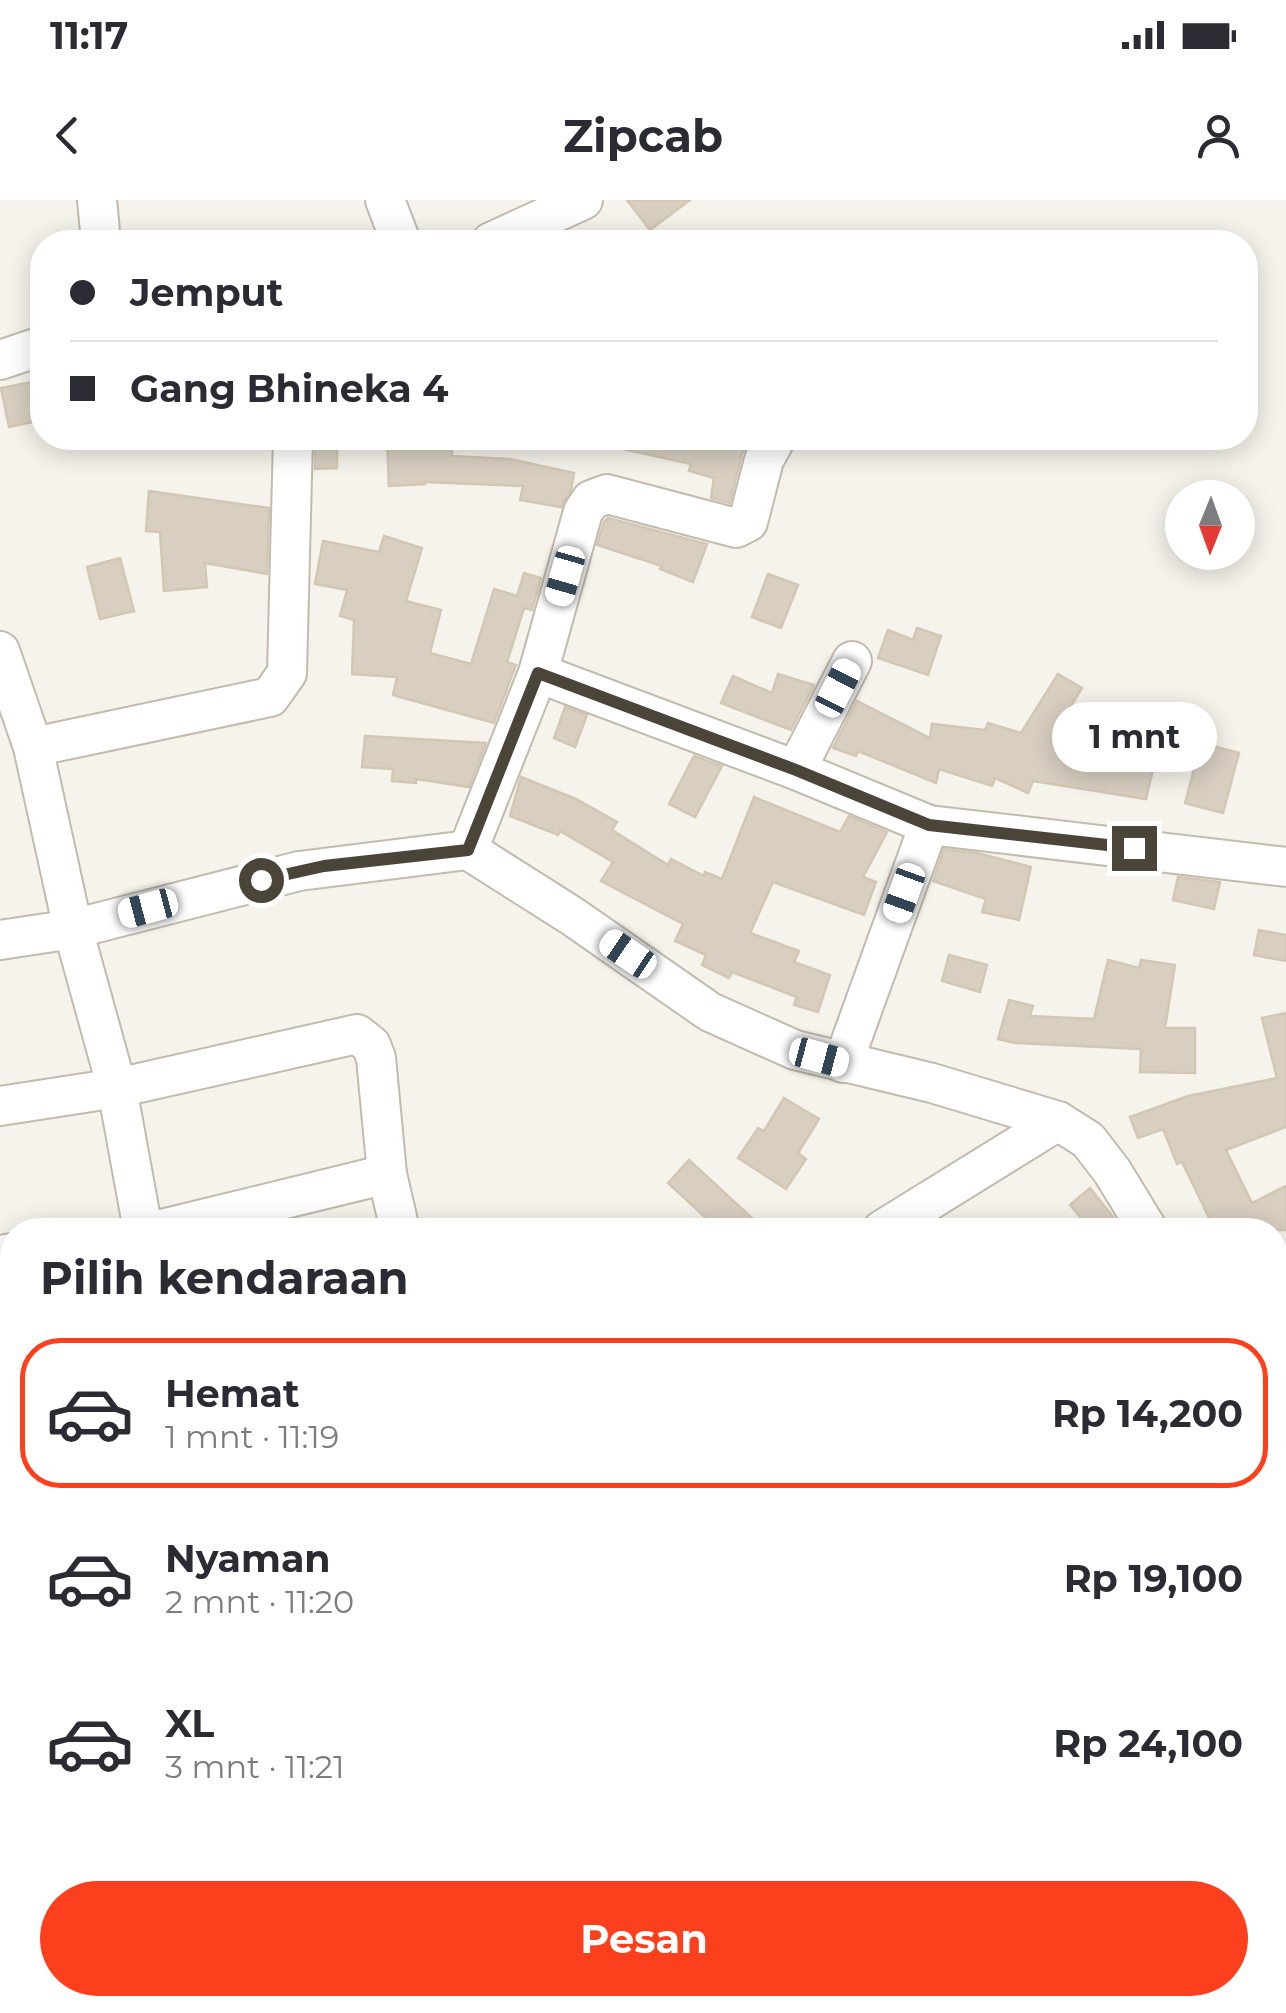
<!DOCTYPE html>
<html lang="id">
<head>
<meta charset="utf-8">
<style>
  body { margin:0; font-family:Montserrat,sans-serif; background:#f7f7f7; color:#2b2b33; height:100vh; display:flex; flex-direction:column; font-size:38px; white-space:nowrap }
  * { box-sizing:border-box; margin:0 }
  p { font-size:32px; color:#7c7c81 }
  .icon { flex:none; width:55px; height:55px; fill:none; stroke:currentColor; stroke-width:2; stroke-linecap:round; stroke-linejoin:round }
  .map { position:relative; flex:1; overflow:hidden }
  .drawer { position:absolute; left:0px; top:1018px; width:1288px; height:798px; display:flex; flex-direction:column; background:#fff; border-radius:40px 40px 0 0; box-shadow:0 5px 25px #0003 }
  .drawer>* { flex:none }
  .top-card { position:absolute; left:30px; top:30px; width:1228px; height:220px; border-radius:40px; box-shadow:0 5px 25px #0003; display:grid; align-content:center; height:220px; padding:0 40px; background:#fff }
  .needle { width:65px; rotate:181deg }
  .fabs { position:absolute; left:1165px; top:280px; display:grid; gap:20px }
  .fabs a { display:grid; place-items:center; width:90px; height:90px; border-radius:50%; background:#fff; box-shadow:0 5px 25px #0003; font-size:50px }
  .end { position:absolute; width:45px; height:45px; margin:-22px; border:12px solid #4b4439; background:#fff; box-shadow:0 0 0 5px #fff }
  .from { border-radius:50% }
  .bubble { position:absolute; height:70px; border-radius:35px; background:#fff; box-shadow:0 5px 25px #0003; font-size:32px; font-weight:700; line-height:70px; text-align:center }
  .car { position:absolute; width:30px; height:60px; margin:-30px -15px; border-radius:12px; box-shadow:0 0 8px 2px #0007; background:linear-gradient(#fff 24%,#345 0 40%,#fff 0 76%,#345 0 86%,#fff 0) }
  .top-card b { display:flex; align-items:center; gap:35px; height:95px; font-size:38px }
  .top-card b+b { border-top:2px solid #e1e1e2 }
  .top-card i { width:25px; height:25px; background:#2b2b33 }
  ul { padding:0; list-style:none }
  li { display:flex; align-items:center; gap:30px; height:150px; margin:0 20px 15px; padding:0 20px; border:5px solid transparent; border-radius:40px }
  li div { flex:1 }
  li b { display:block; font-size:38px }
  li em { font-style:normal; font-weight:700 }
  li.on { border-color:#fc3f1d }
  li>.icon { width:90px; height:90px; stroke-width:1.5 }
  h2 { padding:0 40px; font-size:45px; line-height:120px }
  .primary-button { display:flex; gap:20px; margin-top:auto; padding:20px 40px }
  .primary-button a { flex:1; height:115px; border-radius:60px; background:#fc3f1d; color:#fff; font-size:40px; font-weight:700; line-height:115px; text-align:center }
  .status { display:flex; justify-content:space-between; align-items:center; height:70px; padding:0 50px; background:#fff; direction:ltr }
  .status svg { height:28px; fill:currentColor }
  header { display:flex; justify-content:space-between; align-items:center; height:130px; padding:0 40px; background:#fff; font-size:45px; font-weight:700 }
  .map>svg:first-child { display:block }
  .building { fill:#d8cfc1; stroke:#d3c7b4; stroke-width:2.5 }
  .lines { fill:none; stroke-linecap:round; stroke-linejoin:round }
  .minor-casing { stroke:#c2bbae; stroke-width:42 }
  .minor { stroke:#fff; stroke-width:38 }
  .route { stroke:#4b4439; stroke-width:12 }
</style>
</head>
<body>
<div class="status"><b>11:17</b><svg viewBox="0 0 49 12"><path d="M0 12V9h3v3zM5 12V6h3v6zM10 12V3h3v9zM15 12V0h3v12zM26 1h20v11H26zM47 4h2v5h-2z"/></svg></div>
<header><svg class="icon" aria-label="back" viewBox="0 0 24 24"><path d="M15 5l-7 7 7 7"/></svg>Zipcab<svg class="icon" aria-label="person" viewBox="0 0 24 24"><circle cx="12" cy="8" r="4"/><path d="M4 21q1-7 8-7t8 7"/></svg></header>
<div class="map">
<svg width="1286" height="1813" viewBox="0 0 1286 1813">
  <rect width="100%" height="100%" fill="#f6f3ec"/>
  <!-- building -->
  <g class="building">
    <path d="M627,0H690L650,30Z"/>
    <path d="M42,180V220L9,227L1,188Z"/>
    <path d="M315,238H337V268L315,269Z"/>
    <path d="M387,238H423V245L452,246V256L510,259L574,273L571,290L561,307L520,300L523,286L425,282V284L389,286Z"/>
    <path d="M615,238H751L742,254L730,303L711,298L714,278L689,271L691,264L614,247Z"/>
    <path d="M149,291L269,308L267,374L205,363L207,387L164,391L160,332L146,331Z"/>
    <path d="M608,318L707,344L693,382L660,369L662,366L597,345L604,322Z"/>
    <path d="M384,336L422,348L406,401L441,410L430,453L471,464L494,389L517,396L524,373L541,378L532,410L524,408L507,462L516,465L494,523L393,495L397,477L352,474L354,420L340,416L347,390L315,384L323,341L379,352Z"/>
    <path d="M120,358L134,411L100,419L87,367Z"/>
    <path d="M768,374L798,385L781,428L752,417Z"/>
    <path d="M917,428L941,436L928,475L878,458L888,430L913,440Z"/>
    <path d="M778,474L814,485L791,530L721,503L733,476L772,493Z"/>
    <path d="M1058,474L1082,488L1057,529L1101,536L1099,545L1156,557L1146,599L1033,581L1028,593L995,578L992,586L939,569L936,583L858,551L856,556L833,548L857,501L930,538L932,524L985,530L988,523L1021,533Z"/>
    <path d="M565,507L587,515L575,547L554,538Z"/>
    <path d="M365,536L486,543L469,587L416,579V583L392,581L393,569L362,567Z"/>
    <path d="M1201,543L1239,553L1223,613L1185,603Z"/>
    <path d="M694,556L722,566L695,617L669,604Z"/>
    <path d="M521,577L576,599L617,622L612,630L668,665L671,659L704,676L705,672L722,679L754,597L840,632L849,616L887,632L863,677L876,682L864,715L773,682L750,733L799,751L794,762L830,775L818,812L794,805L797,797L732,772L729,778L702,765L706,755L675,741L683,724L601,681L613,662L560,631L558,635L510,616Z"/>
    <path d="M944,649L977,653L1031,667L1019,720L982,712L986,699L933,681Z"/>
    <path d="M1178,677L1220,682L1214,709L1173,700Z"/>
    <path d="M1259,730L1286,735V761L1254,755Z"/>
    <path d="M949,755L987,765L980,792L942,781Z"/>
    <path d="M1108,760L1139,768L1141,760L1175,765L1165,828H1195V873L1140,872L1141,849L1015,843L998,839L1009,800L1033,806L1030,816L1094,819Z"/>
    <path d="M1286,813V927L1226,950L1252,1003L1286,986V1030H1215L1182,962L1177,964L1163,929L1138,938L1130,917L1188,896L1277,878L1262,818Z"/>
    <path d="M784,898L819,919L798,953L806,959L786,989L738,958L758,928L764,931Z"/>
    <path d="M689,960L728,996L765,1030H719L668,983Z"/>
    <path d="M1090,988L1113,1017L1122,1030H1091L1070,1005Z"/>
  </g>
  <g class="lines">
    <defs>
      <g id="minor">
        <path d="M97,0L101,42"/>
        <path d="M385,0L401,42"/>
        <path d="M491,42L583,0"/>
        <path d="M0,160L42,146"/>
        <path d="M0,451L33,547L73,729L117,888L143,1030"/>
        <path d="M538,473L796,570L929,625L1286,667"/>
        <path d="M33,547L270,497L287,473L293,238"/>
        <path d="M796,570L852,461"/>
        <path d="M468,650L538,473L583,312L591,300L607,294L736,328L748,322L764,260L776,238"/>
        <path d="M0,740L73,729L299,671L468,650L572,716L710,812L795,850L932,883L1058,921L1088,940L1112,971L1148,1030"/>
        <path d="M843,863L929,625"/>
        <path d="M0,906L117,888L357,834L371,845L376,858L387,974L400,1030"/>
        <path d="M158,1030L387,974"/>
        <path d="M882,1030L1058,921"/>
        <path d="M0,1055L12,1053"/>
        <path d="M1275,1092L1286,1089"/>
        <path d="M0,1124L12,1176"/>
        <path d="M1275,1228L1286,1245"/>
        <path d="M2,1669L12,1675"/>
        <path d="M207,1802L221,1813"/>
        <path d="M521,1802L537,1813"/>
        <path d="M1096,1802L1113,1813"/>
        <path d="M401,1813L408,1802"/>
      </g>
    </defs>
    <!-- minor casing -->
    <use href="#minor" class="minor-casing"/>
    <!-- minor -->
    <use href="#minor" class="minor"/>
  </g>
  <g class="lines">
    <!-- route -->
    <path class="route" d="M261,680L324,666L468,650L538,473L796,570L929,625L1134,648"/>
  </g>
</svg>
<div class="fabs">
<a><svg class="needle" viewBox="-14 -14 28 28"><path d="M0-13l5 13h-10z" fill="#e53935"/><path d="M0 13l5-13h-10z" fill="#7c7c81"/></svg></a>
</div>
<i class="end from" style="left:261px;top:680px"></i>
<i class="end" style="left:1134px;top:648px"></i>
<div class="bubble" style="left:1052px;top:502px;width:165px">1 mnt</div>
<i class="car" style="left:565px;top:376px;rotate:196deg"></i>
<i class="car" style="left:838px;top:488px;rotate:27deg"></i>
<i class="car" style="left:904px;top:693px;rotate:200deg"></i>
<i class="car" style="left:148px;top:708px;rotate:255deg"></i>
<i class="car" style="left:628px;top:754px;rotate:304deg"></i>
<i class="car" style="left:819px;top:857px;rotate:105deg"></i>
<div class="top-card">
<b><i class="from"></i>Jemput</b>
<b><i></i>Gang Bhineka 4</b>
</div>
<section class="drawer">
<h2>Pilih kendaraan</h2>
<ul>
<li class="on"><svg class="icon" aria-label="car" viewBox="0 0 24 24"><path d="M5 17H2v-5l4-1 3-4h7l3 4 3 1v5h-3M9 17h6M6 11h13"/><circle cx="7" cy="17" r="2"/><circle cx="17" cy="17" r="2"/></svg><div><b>Hemat</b><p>1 mnt · 11:19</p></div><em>Rp 14,200</em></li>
<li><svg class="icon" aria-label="car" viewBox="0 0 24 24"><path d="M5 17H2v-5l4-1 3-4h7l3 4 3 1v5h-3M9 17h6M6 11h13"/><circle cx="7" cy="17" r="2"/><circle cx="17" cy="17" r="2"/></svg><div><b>Nyaman</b><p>2 mnt · 11:20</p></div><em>Rp 19,100</em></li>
<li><svg class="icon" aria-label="car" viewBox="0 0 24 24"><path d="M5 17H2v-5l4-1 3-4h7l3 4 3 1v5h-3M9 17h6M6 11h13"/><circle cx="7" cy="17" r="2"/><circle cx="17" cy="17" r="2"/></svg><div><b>XL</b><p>3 mnt · 11:21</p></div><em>Rp 24,100</em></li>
</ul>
<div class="primary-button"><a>Pesan</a></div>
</section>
</div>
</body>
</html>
